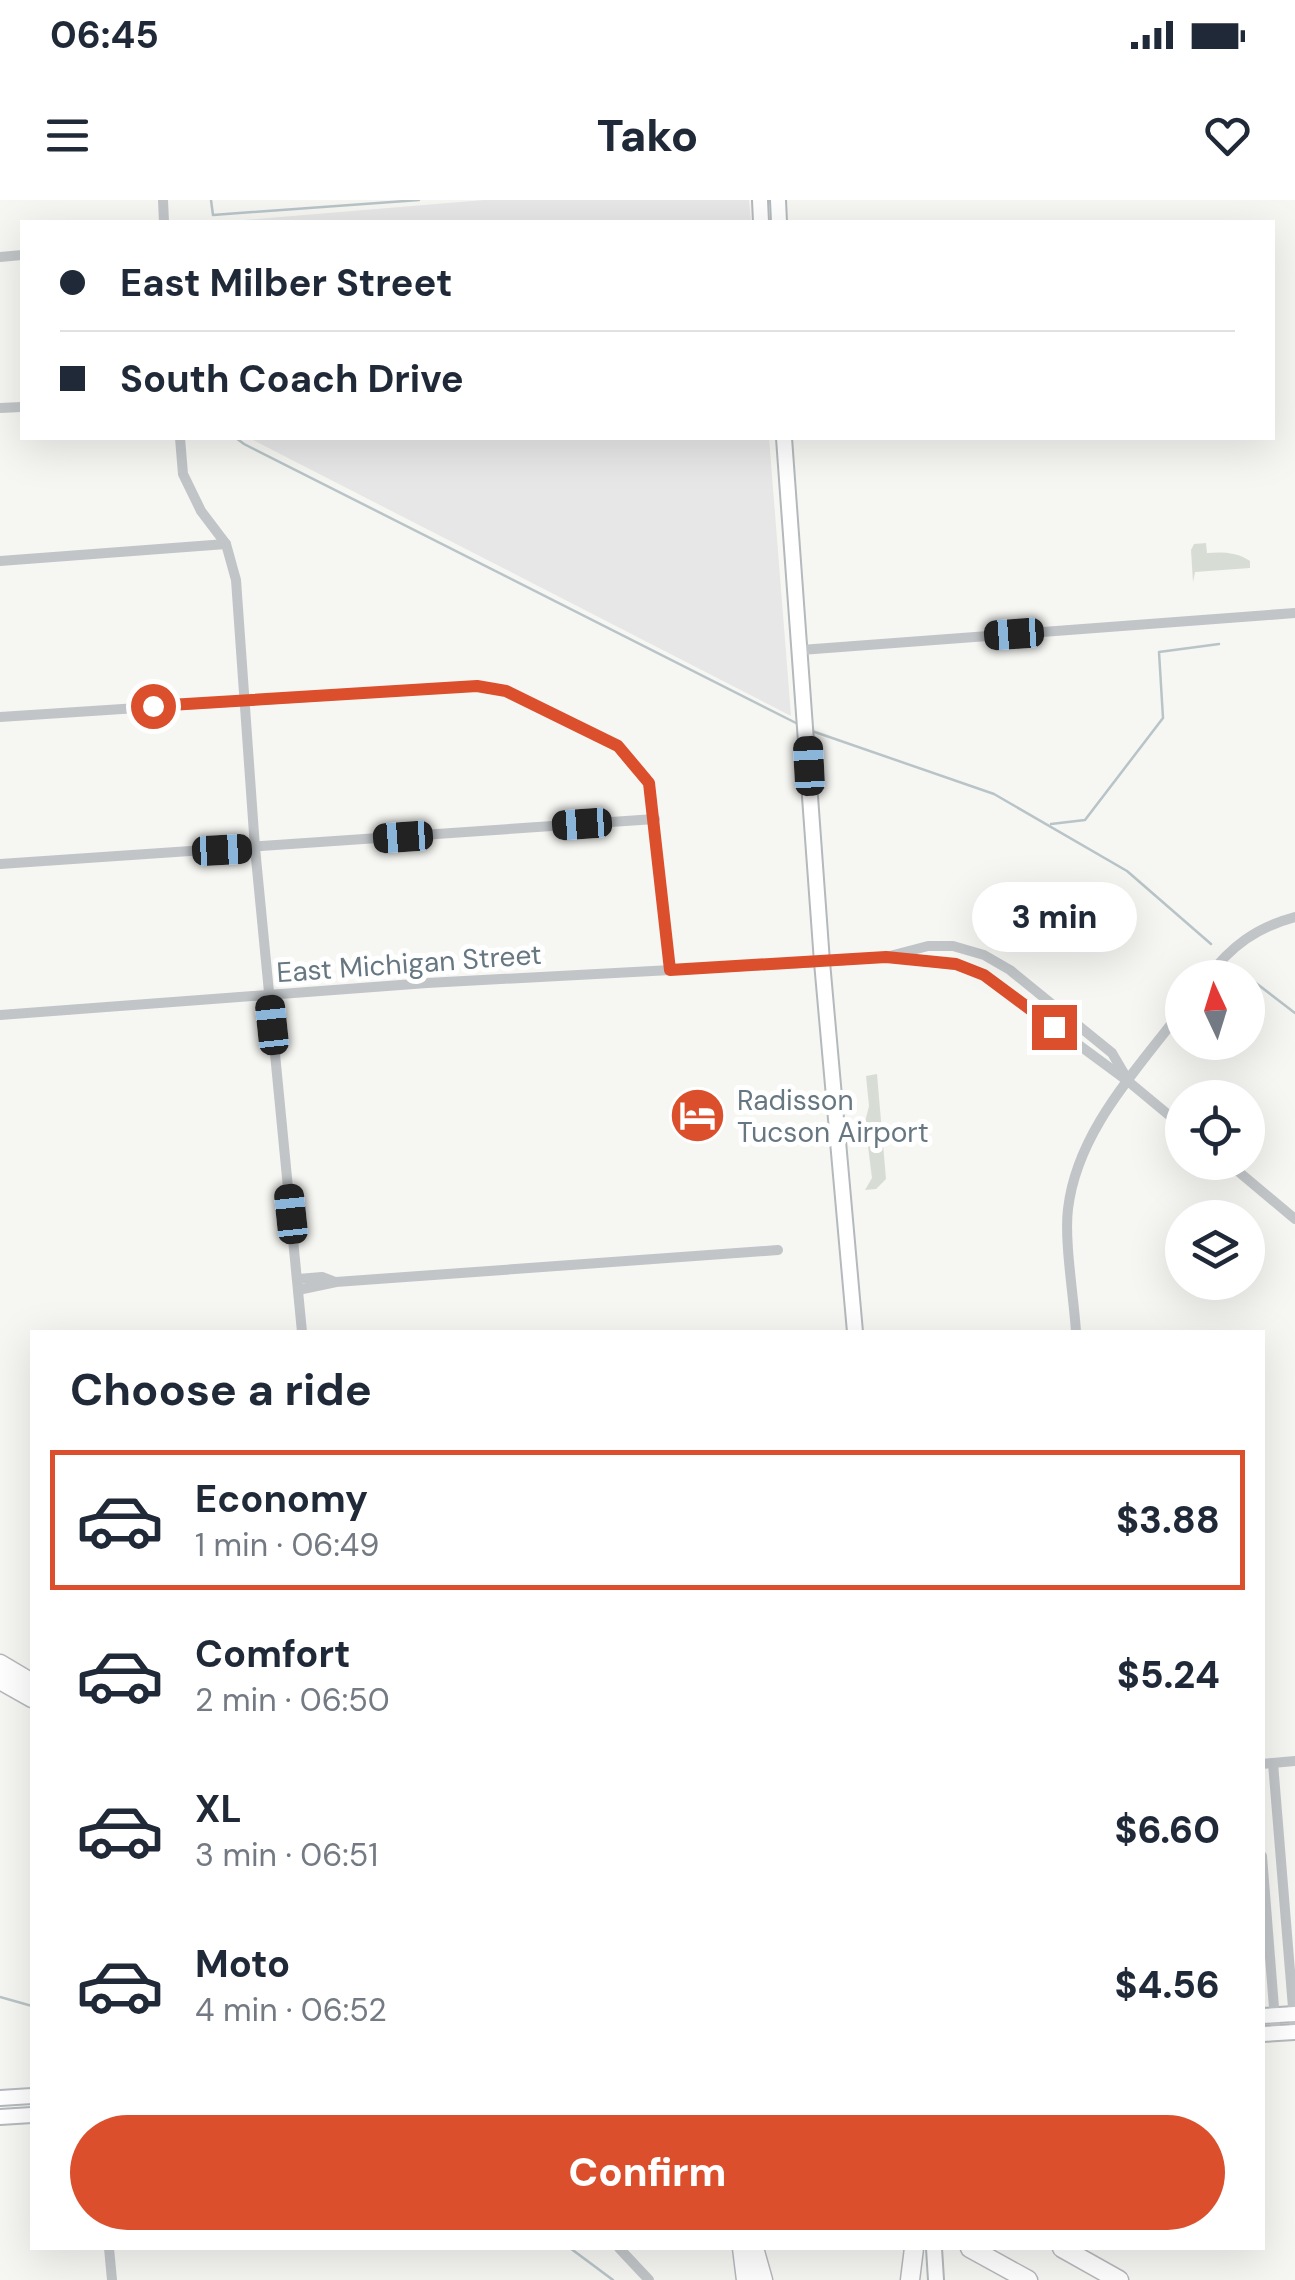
<!DOCTYPE html>
<html lang="en">
<head>
<meta charset="utf-8">
<style>
  body { margin:0; font-family:"DM Sans",sans-serif; background:#f6f6f7; color:#1f2937; height:100vh; display:flex; flex-direction:column; font-size:38px; white-space:nowrap }
  * { box-sizing:border-box; margin:0 }
  p { font-size:32px; color:#747a83 }
  .icon { flex:none; width:55px; height:55px; fill:none; stroke:currentColor; stroke-width:2; stroke-linecap:round; stroke-linejoin:round }
  .map { position:relative; flex:1; overflow:hidden }
  .details { position:absolute; left:30px; top:1130px; width:1235px; height:920px; display:flex; flex-direction:column; background:#fff; border-radius:0px; box-shadow:0 10px 40px #0002 }
  .details>* { flex:none }
  .top-card { position:absolute; left:20px; top:20px; width:1255px; height:220px; border-radius:0px; box-shadow:0 10px 40px #0002; display:grid; align-content:center; height:220px; padding:0 40px; background:#fff }
  .needle { width:65px; rotate:356deg }
  .controls { position:absolute; left:1165px; top:760px; display:grid; gap:20px }
  .controls a { display:grid; place-items:center; width:100px; height:100px; border-radius:50%; background:#fff; box-shadow:0 10px 40px #0002; font-size:50px }
  .end { position:absolute; width:45px; height:45px; margin:-22px; border:12px solid #dc4f2c; background:#fff; box-shadow:0 0 0 5px #fff }
  .from { border-radius:50% }
  .bubble { position:absolute; height:70px; border-radius:35px; background:#fff; box-shadow:0 10px 40px #0002; font-size:32px; font-weight:800; line-height:70px; text-align:center }
  .car { position:absolute; width:30px; height:60px; margin:-30px -15px; border-radius:12px; box-shadow:0 0 8px 2px #0007; background:linear-gradient(#222 24%,#8ab4d8 0 40%,#222 0 76%,#8ab4d8 0 86%,#222 0) }
  .top-card b { display:flex; align-items:center; gap:35px; height:95px; font-size:38px }
  .top-card b+b { border-top:2px solid #e0e1e3 }
  .top-card i { width:25px; height:25px; background:#1f2937 }
  ul { padding:0; list-style:none }
  li { display:flex; align-items:center; gap:30px; height:140px; margin:0 20px 15px; padding:0 20px; border:5px solid transparent; border-radius:0px }
  li div { flex:1 }
  li b { display:block; font-size:38px }
  li em { font-style:normal; font-weight:800 }
  li.selected { border-color:#dc4f2c }
  li>.icon { width:90px; height:90px; stroke-width:1.5 }
  h2 { padding:0 40px; font-size:45px; line-height:120px }
  .cta { display:flex; gap:20px; margin-top:auto; padding:20px 40px }
  .cta a { flex:1; height:115px; border-radius:60px; background:#dc4f2c; color:#fff; font-size:40px; font-weight:800; line-height:115px; text-align:center }
  .status { display:flex; justify-content:space-between; align-items:center; height:70px; padding:0 50px; background:#fff; direction:ltr }
  .status svg { height:28px; fill:currentColor }
  header { display:flex; justify-content:space-between; align-items:center; height:130px; padding:0 40px; background:#fff; font-size:45px; font-weight:800 }
  .map>svg:first-child { display:block }
  .built { fill:#e6e7e6 }
  .green { fill:#d7ddd4 }
  .lines { fill:none; stroke-linecap:round; stroke-linejoin:round }
  .stream { stroke:#b8c4c7; stroke-width:2.5 }
  .secondary-casing { stroke:#b4b9bc; stroke-width:18 }
  .highway-casing { stroke:#b6b9bc; stroke-width:21 }
  .street { stroke:#c1c5c8; stroke-width:10 }
  .secondary { stroke:#fff; stroke-width:14 }
  .highway { stroke:#fff; stroke-width:18 }
  .route { stroke:#dc4f2c; stroke-width:12 }
  .labels { text-anchor:middle; stroke-width:10; stroke-linejoin:round; paint-order:stroke }
  .street-label { font-size:28px; fill:#667782; stroke:#fff }
  .poi-label { font-size:28px; fill:#667782; stroke:#fff; text-anchor:start }
</style>
</head>
<body>
<div class="status"><b>06:45</b><svg viewBox="0 0 49 12"><path d="M0 12V9h3v3zM5 12V6h3v6zM10 12V3h3v9zM15 12V0h3v12zM26 1h20v11H26zM47 4h2v5h-2z"/></svg></div>
<header><svg class="icon" aria-label="menu" viewBox="0 0 24 24"><path d="M4 6h16M4 12h16M4 18h16"/></svg>Tako<svg class="icon" aria-label="heart" viewBox="0 0 24 24"><path d="M12 20l-8-8c-3-5 5-10 8-4 3-6 11-1 8 4z"/></svg></header>
<div class="map">
<svg width="1295" height="2080" viewBox="0 0 1295 2080">
  <rect width="100%" height="100%" fill="#f6f6f3"/>
  <!-- built -->
  <g class="built">
    <path d="M484,0H749L751,22H221Z"/>
    <path d="M249,238H769L791,516L542,388Z"/>
  </g>
  <!-- green -->
  <g class="green">
    <path d="M1206,343L1207,353C1222,352 1237,352 1250,361V368L1195,372L1193,382L1191,350L1194,344Z"/>
    <path d="M877,874L886,979L876,989L865,990L872,978L865,922L869,906L866,876Z"/>
  </g>
  <g class="lines">
    <!-- stream -->
    <g class="stream">
      <path d="M211,0L213,15L419,0"/>
      <path d="M236,238L244,244L800,525"/>
      <path d="M812,531L994,594L1127,671L1211,744"/>
      <path d="M1051,624L1085,620L1163,518L1159,452L1219,444"/>
      <path d="M1239,770L1295,813"/>
      <path d="M0,1797L32,1806"/>
      <path d="M570,2048L613,2080"/>
    </g>
    <defs>
      <g id="secondary">
        <path d="M760,0L761,22"/>
        <path d="M778,0L779,22"/>
        <path d="M784,238L822,762L855,1132"/>
        <path d="M1262,1816L1295,1814"/>
        <path d="M1262,1834L1295,1832"/>
        <path d="M0,1898L32,1896"/>
        <path d="M0,1917L32,1915"/>
        <path d="M934,2048L936,2080"/>
      </g>
      <g id="highway">
        <path d="M0,1464L32,1483"/>
        <path d="M0,1480L32,1498"/>
        <path d="M742,2048L746,2080"/>
        <path d="M754,2048L763,2080"/>
        <path d="M970,2048L1028,2080"/>
        <path d="M1062,2048L1119,2080"/>
        <path d="M910,2080L914,2048"/>
      </g>
    </defs>
    <!-- secondary casing -->
    <use href="#secondary" class="secondary-casing"/>
    <!-- highway casing -->
    <use href="#highway" class="highway-casing"/>
    <!-- street -->
    <g class="street">
      <path d="M163,0L164,22"/>
      <path d="M0,57L22,55"/>
      <path d="M0,208L22,207"/>
      <path d="M180,238L183,274L201,311L226,344L236,380L255,648L302,1132"/>
      <path d="M0,361L226,344"/>
      <path d="M801,450L1295,413"/>
      <path d="M0,517L477,486L506,491L618,546L649,583L670,770"/>
      <path d="M0,664L655,619"/>
      <path d="M897,758L956,765L984,775L1129,882L1182,926"/>
      <path d="M1207,778C1231,746 1257,727 1295,717"/>
      <path d="M0,815L427,783L822,762L886,757L928,746H953L984,755L1010,770L1112,853L1129,882"/>
      <path d="M1227,962L1295,1019"/>
      <path d="M298,1079L322,1077L335,1082"/>
      <path d="M298,1090L336,1082L778,1050"/>
      <path d="M1076,1132C1074,1098 1064,1041 1068,1009C1077,931 1137,870 1182,810"/>
      <path d="M1273,1563L1295,1832"/>
      <path d="M1262,1564L1295,1561"/>
      <path d="M1262,1656L1276,1833"/>
      <path d="M109,2048L112,2080"/>
      <path d="M619,2048L649,2080"/>
    </g>
    <!-- secondary -->
    <use href="#secondary" class="secondary"/>
    <!-- highway -->
    <use href="#highway" class="highway"/>
  </g>
  <g class="lines">
    <!-- route -->
    <path class="route" d="M153,506L477,486L506,491L618,546L649,583L670,770L886,757L956,764L984,775L1054,827"/>
  </g>
  <!-- icons -->
  <defs>
    <symbol id="hotel-disc" viewBox="-11 -11 22 22"><circle r="9.5" fill="#dc4f2c" stroke="#fff"/><path d="M-6-4.5h1.5V1H6V5H4.5V3h-9V5H-6ZM-4 0a1.8 1.8 0 1 1 3.6 0ZM.5 0V-2.5h3Q6-2.5 6 0Z" fill="#fff"/></symbol>
  </defs>
  <g fill-rule="evenodd">
    <use href="#hotel-disc" x="666" y="884" width="63" height="63"/>
  </g>
  <g class="labels">
    <!-- street labels -->
    <g class="street-label">
      <text transform="translate(409 763) rotate(-4)" y="10">East Michigan Street</text>
    </g>
    <!-- poi labels -->
    <g class="poi-label">
      <text x="737" y="910">Radisson<tspan x="737" dy="32">Tucson Airport</tspan></text>
    </g>
  </g>
</svg>
<div class="controls">
<a><svg class="needle" viewBox="-14 -14 28 28"><path d="M0-13l5 13h-10z" fill="#e53935"/><path d="M0 13l5-13h-10z" fill="#747a83"/></svg></a>
<a><svg class="icon" aria-label="locate" viewBox="0 0 24 24"><circle cx="12" cy="12" r="6"/><path d="M12 2v4M12 18v4M2 12h4M18 12h4"/></svg></a>
<a><svg class="icon" aria-label="layers" viewBox="0 0 24 24"><path d="M12 4l9 5-9 5-9-5zM3 14l9 5 9-5"/></svg></a>
</div>
<i class="end from" style="left:153px;top:506px"></i>
<i class="end" style="left:1054px;top:827px"></i>
<div class="bubble" style="left:972px;top:682px;width:165px">3 min</div>
<i class="car" style="left:1014px;top:434px;rotate:266deg"></i>
<i class="car" style="left:809px;top:566px;rotate:357deg"></i>
<i class="car" style="left:582px;top:624px;rotate:266deg"></i>
<i class="car" style="left:403px;top:637px;rotate:266deg"></i>
<i class="car" style="left:222px;top:650px;rotate:87deg"></i>
<i class="car" style="left:272px;top:825px;rotate:354deg"></i>
<i class="car" style="left:291px;top:1014px;rotate:354deg"></i>
<div class="top-card">
<b><i class="from"></i>East Milber Street</b>
<b><i></i>South Coach Drive</b>
</div>
<section class="details">
<h2>Choose a ride</h2>
<ul>
<li class="selected"><svg class="icon" aria-label="car" viewBox="0 0 24 24"><path d="M5 17H2v-5l4-1 3-4h7l3 4 3 1v5h-3M9 17h6M6 11h13"/><circle cx="7" cy="17" r="2"/><circle cx="17" cy="17" r="2"/></svg><div><b>Economy</b><p>1 min · 06:49</p></div><em>$3.88</em></li>
<li><svg class="icon" aria-label="car" viewBox="0 0 24 24"><path d="M5 17H2v-5l4-1 3-4h7l3 4 3 1v5h-3M9 17h6M6 11h13"/><circle cx="7" cy="17" r="2"/><circle cx="17" cy="17" r="2"/></svg><div><b>Comfort</b><p>2 min · 06:50</p></div><em>$5.24</em></li>
<li><svg class="icon" aria-label="car" viewBox="0 0 24 24"><path d="M5 17H2v-5l4-1 3-4h7l3 4 3 1v5h-3M9 17h6M6 11h13"/><circle cx="7" cy="17" r="2"/><circle cx="17" cy="17" r="2"/></svg><div><b>XL</b><p>3 min · 06:51</p></div><em>$6.60</em></li>
<li><svg class="icon" aria-label="car" viewBox="0 0 24 24"><path d="M5 17H2v-5l4-1 3-4h7l3 4 3 1v5h-3M9 17h6M6 11h13"/><circle cx="7" cy="17" r="2"/><circle cx="17" cy="17" r="2"/></svg><div><b>Moto</b><p>4 min · 06:52</p></div><em>$4.56</em></li>
</ul>
<div class="cta"><a>Confirm</a></div>
</section>
</div>
</body>
</html>
